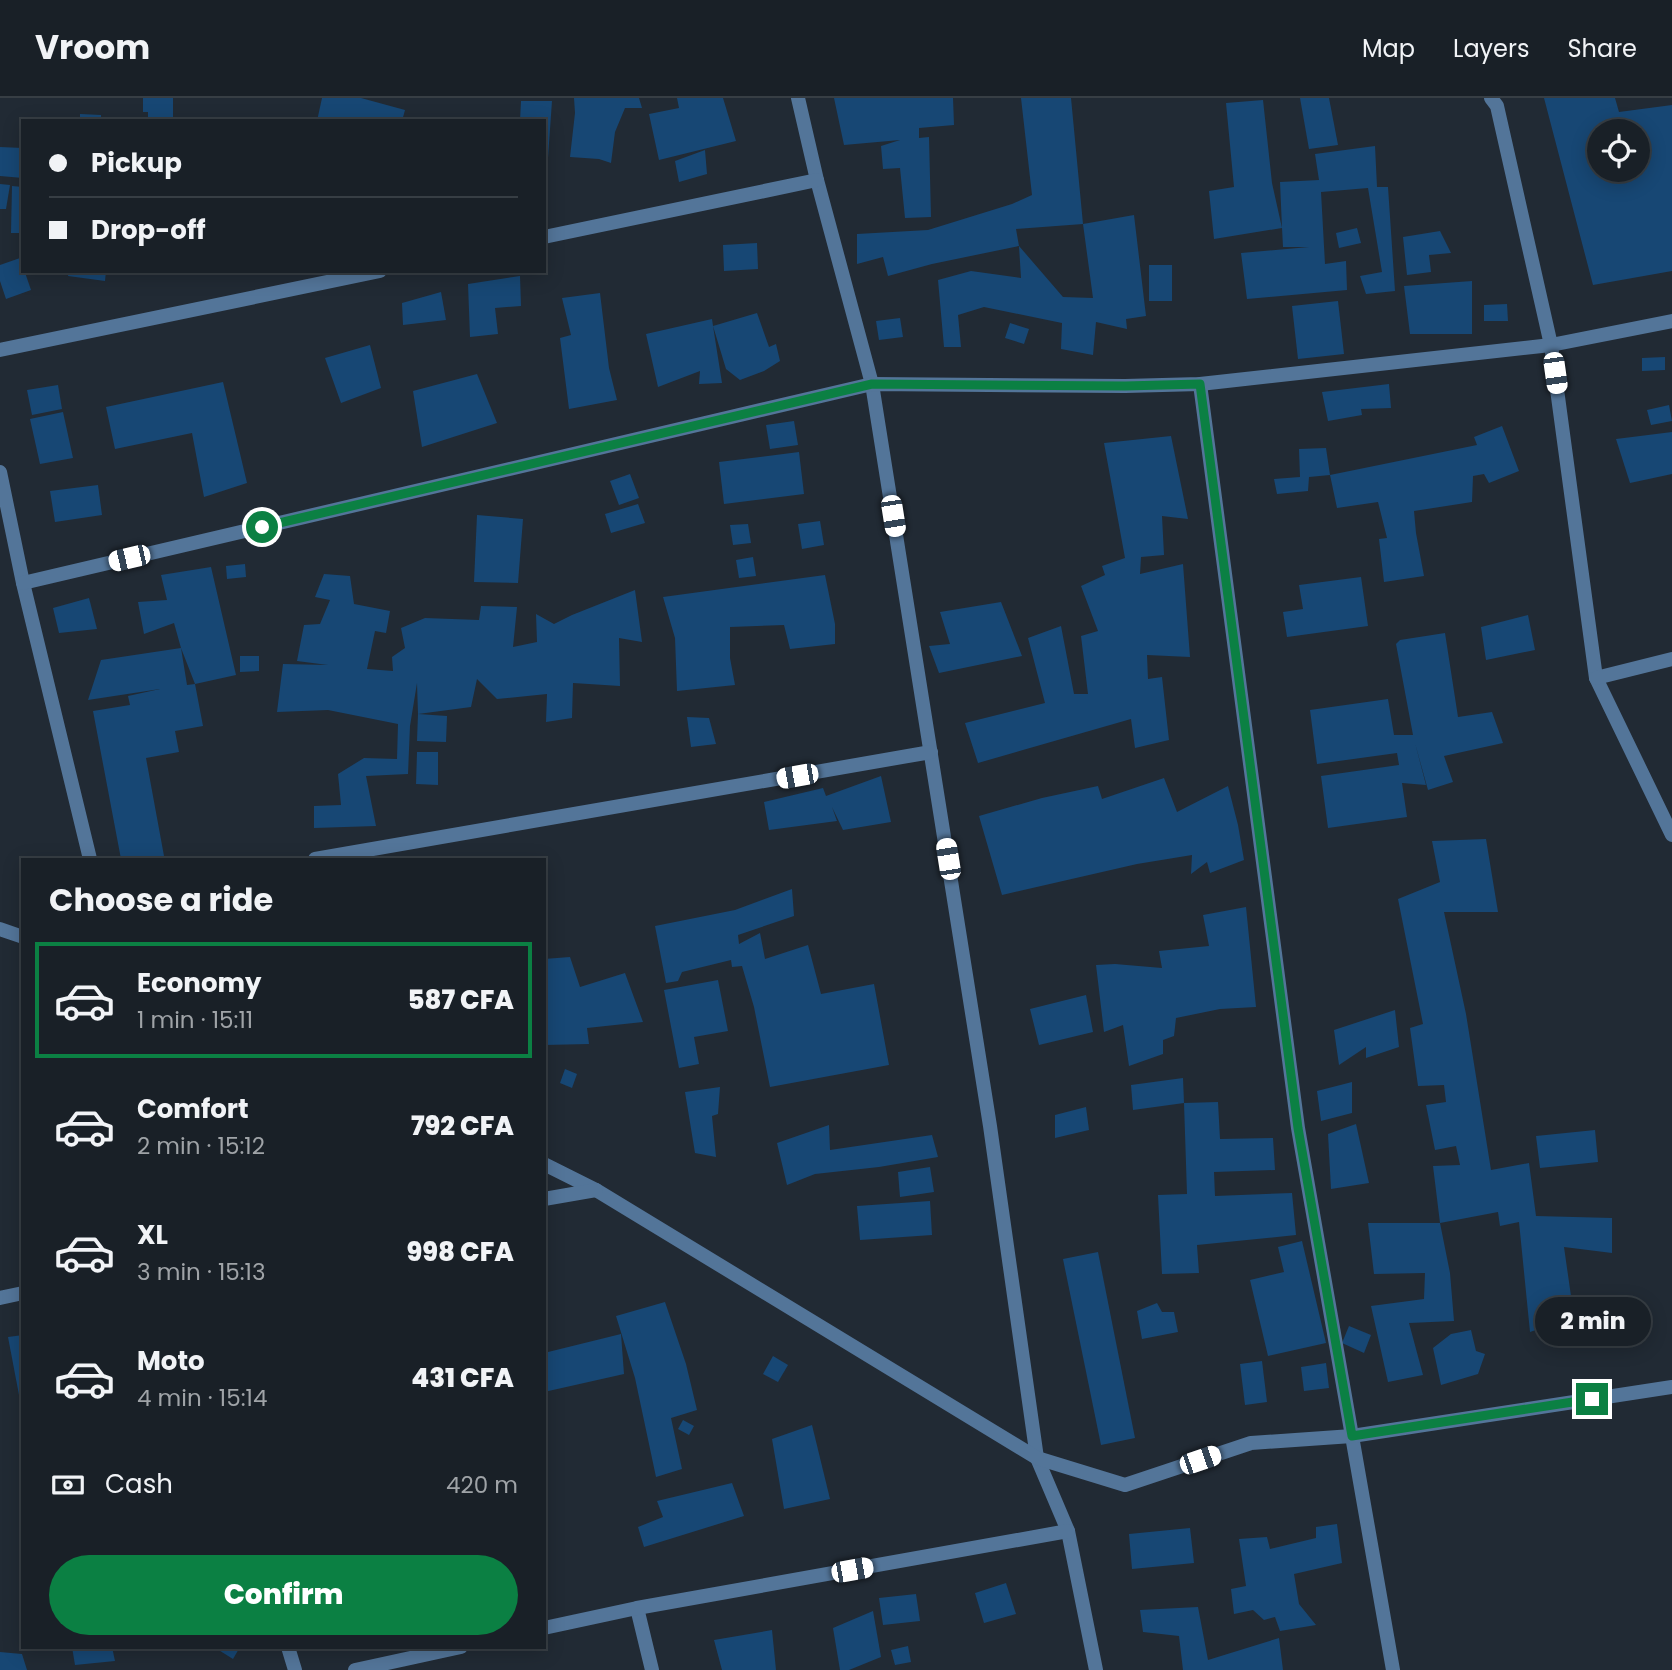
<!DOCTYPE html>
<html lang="en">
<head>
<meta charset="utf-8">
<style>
  body { margin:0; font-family:Poppins,sans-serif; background:#22282f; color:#f1f3f6; height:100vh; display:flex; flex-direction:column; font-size:26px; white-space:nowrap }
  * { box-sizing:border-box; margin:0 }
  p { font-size:23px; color:#9fa3a7 }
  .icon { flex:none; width:38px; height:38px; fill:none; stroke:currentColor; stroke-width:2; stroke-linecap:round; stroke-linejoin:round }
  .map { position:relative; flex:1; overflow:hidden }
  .drawer { position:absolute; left:21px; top:760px; width:525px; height:791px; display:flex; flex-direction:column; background:#192027; border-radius:0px; box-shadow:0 4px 18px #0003,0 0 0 2px #373e44 }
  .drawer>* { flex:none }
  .banner { position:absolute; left:21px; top:21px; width:525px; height:154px; border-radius:0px; box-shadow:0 4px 18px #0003,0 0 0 2px #373e44; display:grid; align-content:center; height:154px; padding:0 28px; background:#192027 }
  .fabs { position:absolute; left:1587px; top:21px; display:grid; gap:14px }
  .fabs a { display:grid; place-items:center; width:63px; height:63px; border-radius:50%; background:#192027; box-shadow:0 4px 18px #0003,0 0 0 2px #373e44; font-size:35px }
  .end { position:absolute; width:32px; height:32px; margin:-16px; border:9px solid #0b8043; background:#fff; box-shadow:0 0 0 4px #fff }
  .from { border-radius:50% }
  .bubble { position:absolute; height:49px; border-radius:24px; background:#192027; box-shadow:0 4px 18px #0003,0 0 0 2px #373e44; font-size:23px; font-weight:800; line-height:49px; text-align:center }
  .car { position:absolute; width:21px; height:42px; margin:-21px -10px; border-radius:9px; box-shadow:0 0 5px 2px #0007; background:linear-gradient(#fff 24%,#345 0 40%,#fff 0 76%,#345 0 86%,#fff 0) }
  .banner b { display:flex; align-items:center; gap:24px; height:66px; font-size:26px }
  .banner b+b { border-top:2px solid #373e44 }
  .banner i { width:18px; height:18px; background:#f1f3f6 }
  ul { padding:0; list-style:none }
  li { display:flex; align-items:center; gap:21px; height:116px; margin:0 14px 10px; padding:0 14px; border:4px solid transparent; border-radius:0px }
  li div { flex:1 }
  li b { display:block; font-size:26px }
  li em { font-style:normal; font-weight:800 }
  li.on { border-color:#0b8043 }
  li>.icon { width:63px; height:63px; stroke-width:1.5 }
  h2 { padding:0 28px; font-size:32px; line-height:84px }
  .pay { display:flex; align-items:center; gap:18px; height:77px; padding:0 28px; font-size:26px }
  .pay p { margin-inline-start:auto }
  .cta { display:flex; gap:14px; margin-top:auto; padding:14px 28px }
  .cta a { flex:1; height:80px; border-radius:42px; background:#0b8043; color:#fff; font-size:28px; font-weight:800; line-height:80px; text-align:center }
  header { display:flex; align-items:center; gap:42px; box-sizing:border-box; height:98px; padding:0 35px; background:#192027; border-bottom:2px solid #373e44 }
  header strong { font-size:33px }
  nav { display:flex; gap:38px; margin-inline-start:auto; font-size:24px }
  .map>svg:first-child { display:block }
  .building { fill:#174774; fill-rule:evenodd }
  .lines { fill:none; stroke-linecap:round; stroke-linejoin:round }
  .minor { stroke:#537599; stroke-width:14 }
  .route { stroke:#0b8043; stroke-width:9 }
</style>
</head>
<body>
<header>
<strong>Vroom</strong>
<nav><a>Map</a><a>Layers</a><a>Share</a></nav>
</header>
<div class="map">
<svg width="1672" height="1572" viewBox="0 0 1672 1572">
  <rect width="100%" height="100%" fill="#212a34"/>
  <!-- building -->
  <g class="building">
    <path d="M143,0H173V23H148V14H143Z"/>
    <path d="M322,0H361L405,12L402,23H317Z"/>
    <path d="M574,0H639L642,10H625L615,34L611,65L599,61L570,59L575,15Z"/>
    <path d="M677,0H723L736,43L659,62L649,16L679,10Z"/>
    <path d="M834,0H953L954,27L919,30V40L929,39L931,119L905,120L900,70L883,71L881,48L900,42L844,47Z"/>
    <path d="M1021,0H1071L1083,126L1016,131L1019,148L1063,199L1093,200L1083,126L1134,117L1146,218L1126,221L1127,231L1096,224L1093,257L1061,251L1062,225L984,209L958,217L961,249H944L938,182L971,173L1021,180L1019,148L932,166L888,178L883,159L857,166V136L928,132L1012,106L1032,97Z"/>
    <path d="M1300,0H1329L1338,47L1309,51Z"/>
    <path d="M1544,0H1615L1619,14L1672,7V173L1593,187ZM1600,33H1638V72H1600Z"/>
    <path d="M1263,2L1272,85L1282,130L1280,84L1319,82L1315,56L1375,48L1377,89H1388L1395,193L1366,196L1360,178L1382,174L1368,90L1321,94L1325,166L1346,163L1347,192L1247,201L1241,155L1309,149H1283L1282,130L1214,141L1209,93L1234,89L1226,5Z"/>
    <path d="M521,3H552L547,74H544V23H520Z"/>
    <path d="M80,16L101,17V23H80Z"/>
    <path d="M0,49L23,50V80L0,78Z"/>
    <path d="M705,52L707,76L679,84L675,63Z"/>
    <path d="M0,86L10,87L6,111H0Z"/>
    <path d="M12,88L23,89V135H11Z"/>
    <path d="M1357,130L1361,145L1339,150L1336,135Z"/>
    <path d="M1440,133L1451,155L1429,157L1431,174L1407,177L1403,139Z"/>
    <path d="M757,145L758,171L724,173L723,147Z"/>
    <path d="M20,160L31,192L6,201L0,183V167Z"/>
    <rect x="1149" y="167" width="23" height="36"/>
    <path d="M69,173H106L105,183L68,178Z"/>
    <path d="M520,178L521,208L495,210L498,236L470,239L468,186Z"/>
    <path d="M1472,183V236H1410L1404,188Z"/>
    <path d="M441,194L446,222L403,227L402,205Z"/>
    <path d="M600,195L609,270L617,302L569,311L560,240L571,237L562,200Z"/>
    <path d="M1338,203L1344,256L1298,261L1292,208Z"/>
    <path d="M1507,206L1508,223H1484V207Z"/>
    <path d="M757,215L769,249L776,246L780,263L764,273L740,282L726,271L713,228L722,285L699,286L700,273L658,289L646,236L712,221L713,228Z"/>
    <path d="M900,220L903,239L879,242L876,223Z"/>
    <path d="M1010,225L1029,231L1024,246L1005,240Z"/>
    <path d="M370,247L381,290L341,305L325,260Z"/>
    <path d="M1665,259V272L1642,273V260Z"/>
    <path d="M477,276L497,325L422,349L413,293Z"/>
    <path d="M223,284L247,385L204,399L192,335L115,351L106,309Z"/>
    <path d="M1389,286L1391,310L1361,311L1362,317L1328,323L1322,294Z"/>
    <path d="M58,287L62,311L32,317L27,292Z"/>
    <path d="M1669,307L1672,323L1651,327L1647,312Z"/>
    <path d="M63,314L73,360L40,366L30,321Z"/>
    <path d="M794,323L798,347L770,351L766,327Z"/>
    <path d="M1502,328L1519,373L1489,385L1484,376L1473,378L1472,404L1414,413L1416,435L1424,478L1384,484L1379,441L1387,440L1378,404L1337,410L1330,377L1477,347L1474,339Z"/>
    <path d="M1672,334V376L1630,385L1616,341Z"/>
    <path d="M1171,338L1188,421L1162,418L1164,457L1141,459L1140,476L1183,466L1190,559L1147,557L1148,581L1162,579L1169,642L1135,650L1131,621L978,665L965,625L1045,605L1028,540L1061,528L1074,596H1088L1081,538L1098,533L1081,488L1105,477L1102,468L1125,460L1104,345Z"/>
    <path d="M1326,350L1330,377L1309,379L1308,393L1277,396L1274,381L1300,379L1299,351Z"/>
    <path d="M799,354L804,396L724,406L719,364Z"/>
    <path d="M630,376L639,400L619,407L610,383Z"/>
    <path d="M98,387L102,417L55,424L50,393Z"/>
    <path d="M638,406L645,425L611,435L605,416Z"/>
    <path d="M477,417L523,421L518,485L474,484Z"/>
    <path d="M820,423L824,447L802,451L798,426Z"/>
    <path d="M748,426L751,445L733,447L730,427Z"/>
    <path d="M753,459L756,478L739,480L736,462Z"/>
    <path d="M245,466L246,479L227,481L226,468Z"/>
    <path d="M211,469L236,577L195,586L181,550L187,587L195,586L203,628L175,633L179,654L146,660L164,758L146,761H121L93,613L130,607L128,598L160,591L88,602L101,562L181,550L174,525L144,536L138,504L167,502L161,477Z"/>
    <path d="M324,476L350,478L354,506L390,513L386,535L375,533L367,571L393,573L392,559L405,550L401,530L425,520L479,522L481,508L517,509L513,549L537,544L536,516L554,526L572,517L635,492L642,544L619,540L620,588L573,585L572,620L546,624L547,596L497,601L477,581L471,609L418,616L417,585L410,628L408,676L366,678L376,728L314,730V708L341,707L338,676L364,660L397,661L398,626L328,612L277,614L283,566L328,567L297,563L304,527L320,526L330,502L315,499Z"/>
    <path d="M825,477L835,526V546L790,551L784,527L730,529V560L735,587L677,593L675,540L663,499Z"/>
    <path d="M1361,479L1368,528L1287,539L1283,514L1303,511L1299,487Z"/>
    <path d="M89,500L97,531L59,535L53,510Z"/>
    <path d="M1001,504L1022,558L939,575L929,548L950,546L940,514Z"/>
    <path d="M1528,517L1535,552L1486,562L1481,529Z"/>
    <path d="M1445,535L1458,619L1492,614L1503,645L1444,658L1453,684L1428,692L1415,645L1426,687L1402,685L1407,719L1328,730L1321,678L1399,667L1397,655L1317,666L1310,612L1388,601L1394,637H1413L1396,546L1400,542Z"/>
    <path d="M240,558H259V573L240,574Z"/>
    <path d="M418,616L447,618L446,644L417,643Z"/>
    <path d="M687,619L709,620L716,646L691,649Z"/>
    <path d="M417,654H438V687L416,686Z"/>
    <path d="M881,678L891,724L843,732L832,709L837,723L769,732L764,704L823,690L826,698Z"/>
    <path d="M1164,680L1177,714L1228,688L1238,727L1244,762L1210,775L1207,764L1191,776L1192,757L1137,766L1002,797L979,718L1042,700L1098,688L1102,701Z"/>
    <path d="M1486,741L1498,814H1444L1466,916L1491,1072L1529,1065L1536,1118L1612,1120V1155L1564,1149L1574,1219L1530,1234L1519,1124L1500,1128L1498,1114L1440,1125L1450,1175L1454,1223L1409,1225L1423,1277L1388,1284L1371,1208L1424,1201L1425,1175L1374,1176L1368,1125H1440L1433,1068L1460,1067L1456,1048L1435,1052L1426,1007L1446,1004L1444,987L1418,988L1410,930L1423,926L1398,801L1440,784L1432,743Z"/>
    <path d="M792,791L794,818L738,837L739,846L760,835L765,861L808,847L821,896L874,886L889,967L770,989L754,909L742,868L732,869L731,862L682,874L678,883L666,885L655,828L735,812Z"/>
    <path d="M1246,809L1256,909L1220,911L1176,920L1174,938L1163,942V956L1129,968L1123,927L1104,934L1096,867L1115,866L1162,870L1159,853L1209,848L1203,817Z"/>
    <path d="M570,859L580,889L625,875L643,924L587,930L589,946L544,947V861Z"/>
    <path d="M718,882L728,933L694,939L699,966L679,970L664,892Z"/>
    <path d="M1086,897L1093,934L1039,947L1030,911Z"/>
    <path d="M1395,912L1399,949L1366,960V949L1339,967L1334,932Z"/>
    <path d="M565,971L577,976L572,990L560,985Z"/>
    <path d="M1183,980L1184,1005L1133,1012L1131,987Z"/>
    <path d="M1352,984V1015L1321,1023L1317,993Z"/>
    <path d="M720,989L718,1016L712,1018L716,1059L695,1055L685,994Z"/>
    <path d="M1218,1004L1220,1041L1273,1040L1275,1072L1214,1074L1215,1098L1292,1095L1296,1137L1197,1147L1199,1175L1162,1176L1158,1097L1187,1096L1184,1005Z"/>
    <path d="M1086,1009L1089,1032L1055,1040V1017Z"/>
    <path d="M1356,1026L1369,1085L1331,1091L1328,1036Z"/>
    <path d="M829,1027L830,1052L932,1037L938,1059L879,1069L815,1076L787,1087L777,1045Z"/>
    <path d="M1595,1032L1598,1064L1540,1070L1536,1038Z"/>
    <path d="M930,1069L934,1094L900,1099L898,1074Z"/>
    <path d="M930,1103L932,1137L860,1142L857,1108Z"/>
    <path d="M1302,1143L1326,1245L1268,1258L1250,1182L1284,1174L1278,1149Z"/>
    <path d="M1098,1154L1135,1340L1101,1347L1063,1161Z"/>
    <path d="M665,1204L686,1266L697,1312L671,1320L682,1371L656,1379L635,1280L616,1218Z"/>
    <path d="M1157,1205L1162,1214H1174L1178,1234L1142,1241L1137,1213Z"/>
    <path d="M1349,1228L1371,1237L1364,1255L1342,1245Z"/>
    <path d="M1471,1232L1476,1253L1485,1256L1478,1276L1441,1287L1433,1250L1451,1236Z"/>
    <path d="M621,1236L624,1276L544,1294V1255Z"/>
    <path d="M23,1237V1296L19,1297L8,1239Z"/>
    <path d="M773,1258L788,1267L778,1284L763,1276Z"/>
    <path d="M1262,1263L1267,1304L1245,1307L1240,1266Z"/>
    <path d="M1326,1265L1329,1290L1304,1293L1301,1269Z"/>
    <path d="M683,1322L694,1328L689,1337L678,1331Z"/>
    <path d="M812,1327L830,1401L784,1411L772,1341Z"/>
    <path d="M732,1385L744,1418L644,1449L638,1429L663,1419L657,1403Z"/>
    <path d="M1337,1426L1342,1465L1294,1476L1299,1506L1316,1527L1280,1533L1275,1519L1264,1522L1253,1512L1234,1516L1231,1491L1246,1488L1239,1441L1267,1439L1270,1451L1316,1440V1429Z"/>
    <path d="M1190,1430L1194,1465L1132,1471L1129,1436Z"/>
    <path d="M1006,1485L1016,1516L984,1525L975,1495Z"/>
    <path d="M916,1496L920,1523L883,1527L879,1500Z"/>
    <path d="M1198,1509L1208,1562L1279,1540L1283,1572H1183L1179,1538L1143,1534L1140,1512Z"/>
    <path d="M873,1513L881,1559L849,1572H840L833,1530Z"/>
    <path d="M772,1532L776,1572H722L714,1542Z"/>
    <path d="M908,1548L911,1564L895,1567L891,1552Z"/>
    <path d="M72,1549H112L115,1563L75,1567Z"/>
    <path d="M218,1549H240L233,1561L217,1551Z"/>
    <path d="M0,1554L22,1556L27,1572H0Z"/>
  </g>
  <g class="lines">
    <!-- minor -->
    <g class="minor">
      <path d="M798,0L817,82L872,286L990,1028L1037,1360L1068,1433L1096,1572"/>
      <path d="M1491,0L1497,8L1551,247L1596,580L1672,737"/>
      <path d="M544,139L817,82"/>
      <path d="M0,252L380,173"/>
      <path d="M1200,286L1298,1030L1393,1572"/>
      <path d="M0,374L23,485L90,761"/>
      <path d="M23,485L872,286L1125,288L1200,286L1551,247L1672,223"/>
      <path d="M1596,580L1672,561"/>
      <path d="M315,761L931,654"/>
      <path d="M0,831L23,839"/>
      <path d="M544,1066L596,1092L1037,1360L1125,1387L1251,1345L1352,1338L1672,1289"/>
      <path d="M544,1101L596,1092"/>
      <path d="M0,1200L23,1195"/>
      <path d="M637,1510L652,1572"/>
      <path d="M544,1530L637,1510L1068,1433"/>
      <path d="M288,1549L295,1572"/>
      <path d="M355,1572L461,1549"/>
    </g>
  </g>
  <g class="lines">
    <!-- route -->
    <path class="route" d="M262,429L872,286L1125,288L1200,286L1298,1030L1352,1338L1592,1301"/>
  </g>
</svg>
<div class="fabs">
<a><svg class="icon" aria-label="locate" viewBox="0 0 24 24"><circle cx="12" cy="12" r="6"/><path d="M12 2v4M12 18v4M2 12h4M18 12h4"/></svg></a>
</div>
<i class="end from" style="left:262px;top:429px"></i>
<i class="end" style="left:1592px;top:1301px"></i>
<div class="bubble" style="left:1535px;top:1199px;width:116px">2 min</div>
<i class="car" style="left:1555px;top:275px;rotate:172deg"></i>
<i class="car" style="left:893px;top:418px;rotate:171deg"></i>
<i class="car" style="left:129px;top:460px;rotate:257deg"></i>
<i class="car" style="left:797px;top:678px;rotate:260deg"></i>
<i class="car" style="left:948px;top:761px;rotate:351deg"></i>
<i class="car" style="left:1200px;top:1362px;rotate:71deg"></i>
<i class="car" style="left:852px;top:1472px;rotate:80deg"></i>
<div class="banner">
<b><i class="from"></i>Pickup</b>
<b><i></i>Drop-off</b>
</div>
<section class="drawer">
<h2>Choose a ride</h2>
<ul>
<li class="on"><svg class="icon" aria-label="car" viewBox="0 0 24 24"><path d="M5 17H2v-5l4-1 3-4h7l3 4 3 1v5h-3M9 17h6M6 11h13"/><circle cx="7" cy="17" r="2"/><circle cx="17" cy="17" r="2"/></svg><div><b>Economy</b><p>1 min · 15:11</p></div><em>587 CFA</em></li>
<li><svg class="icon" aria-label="car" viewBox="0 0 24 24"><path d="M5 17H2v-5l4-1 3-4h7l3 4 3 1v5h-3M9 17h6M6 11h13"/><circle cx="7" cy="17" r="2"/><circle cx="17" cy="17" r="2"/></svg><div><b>Comfort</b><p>2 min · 15:12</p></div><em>792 CFA</em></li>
<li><svg class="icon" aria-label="car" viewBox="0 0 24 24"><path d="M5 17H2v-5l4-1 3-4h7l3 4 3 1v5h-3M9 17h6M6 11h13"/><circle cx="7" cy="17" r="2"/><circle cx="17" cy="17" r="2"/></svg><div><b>XL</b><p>3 min · 15:13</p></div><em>998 CFA</em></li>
<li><svg class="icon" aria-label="car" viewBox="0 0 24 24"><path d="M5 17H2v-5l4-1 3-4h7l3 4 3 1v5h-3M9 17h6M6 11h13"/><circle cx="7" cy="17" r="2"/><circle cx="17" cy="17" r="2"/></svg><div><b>Moto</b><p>4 min · 15:14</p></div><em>431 CFA</em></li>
</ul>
<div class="pay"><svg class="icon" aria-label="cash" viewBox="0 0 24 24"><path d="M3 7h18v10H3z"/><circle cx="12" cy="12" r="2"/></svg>Cash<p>420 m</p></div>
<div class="cta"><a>Confirm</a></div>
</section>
</div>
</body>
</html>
